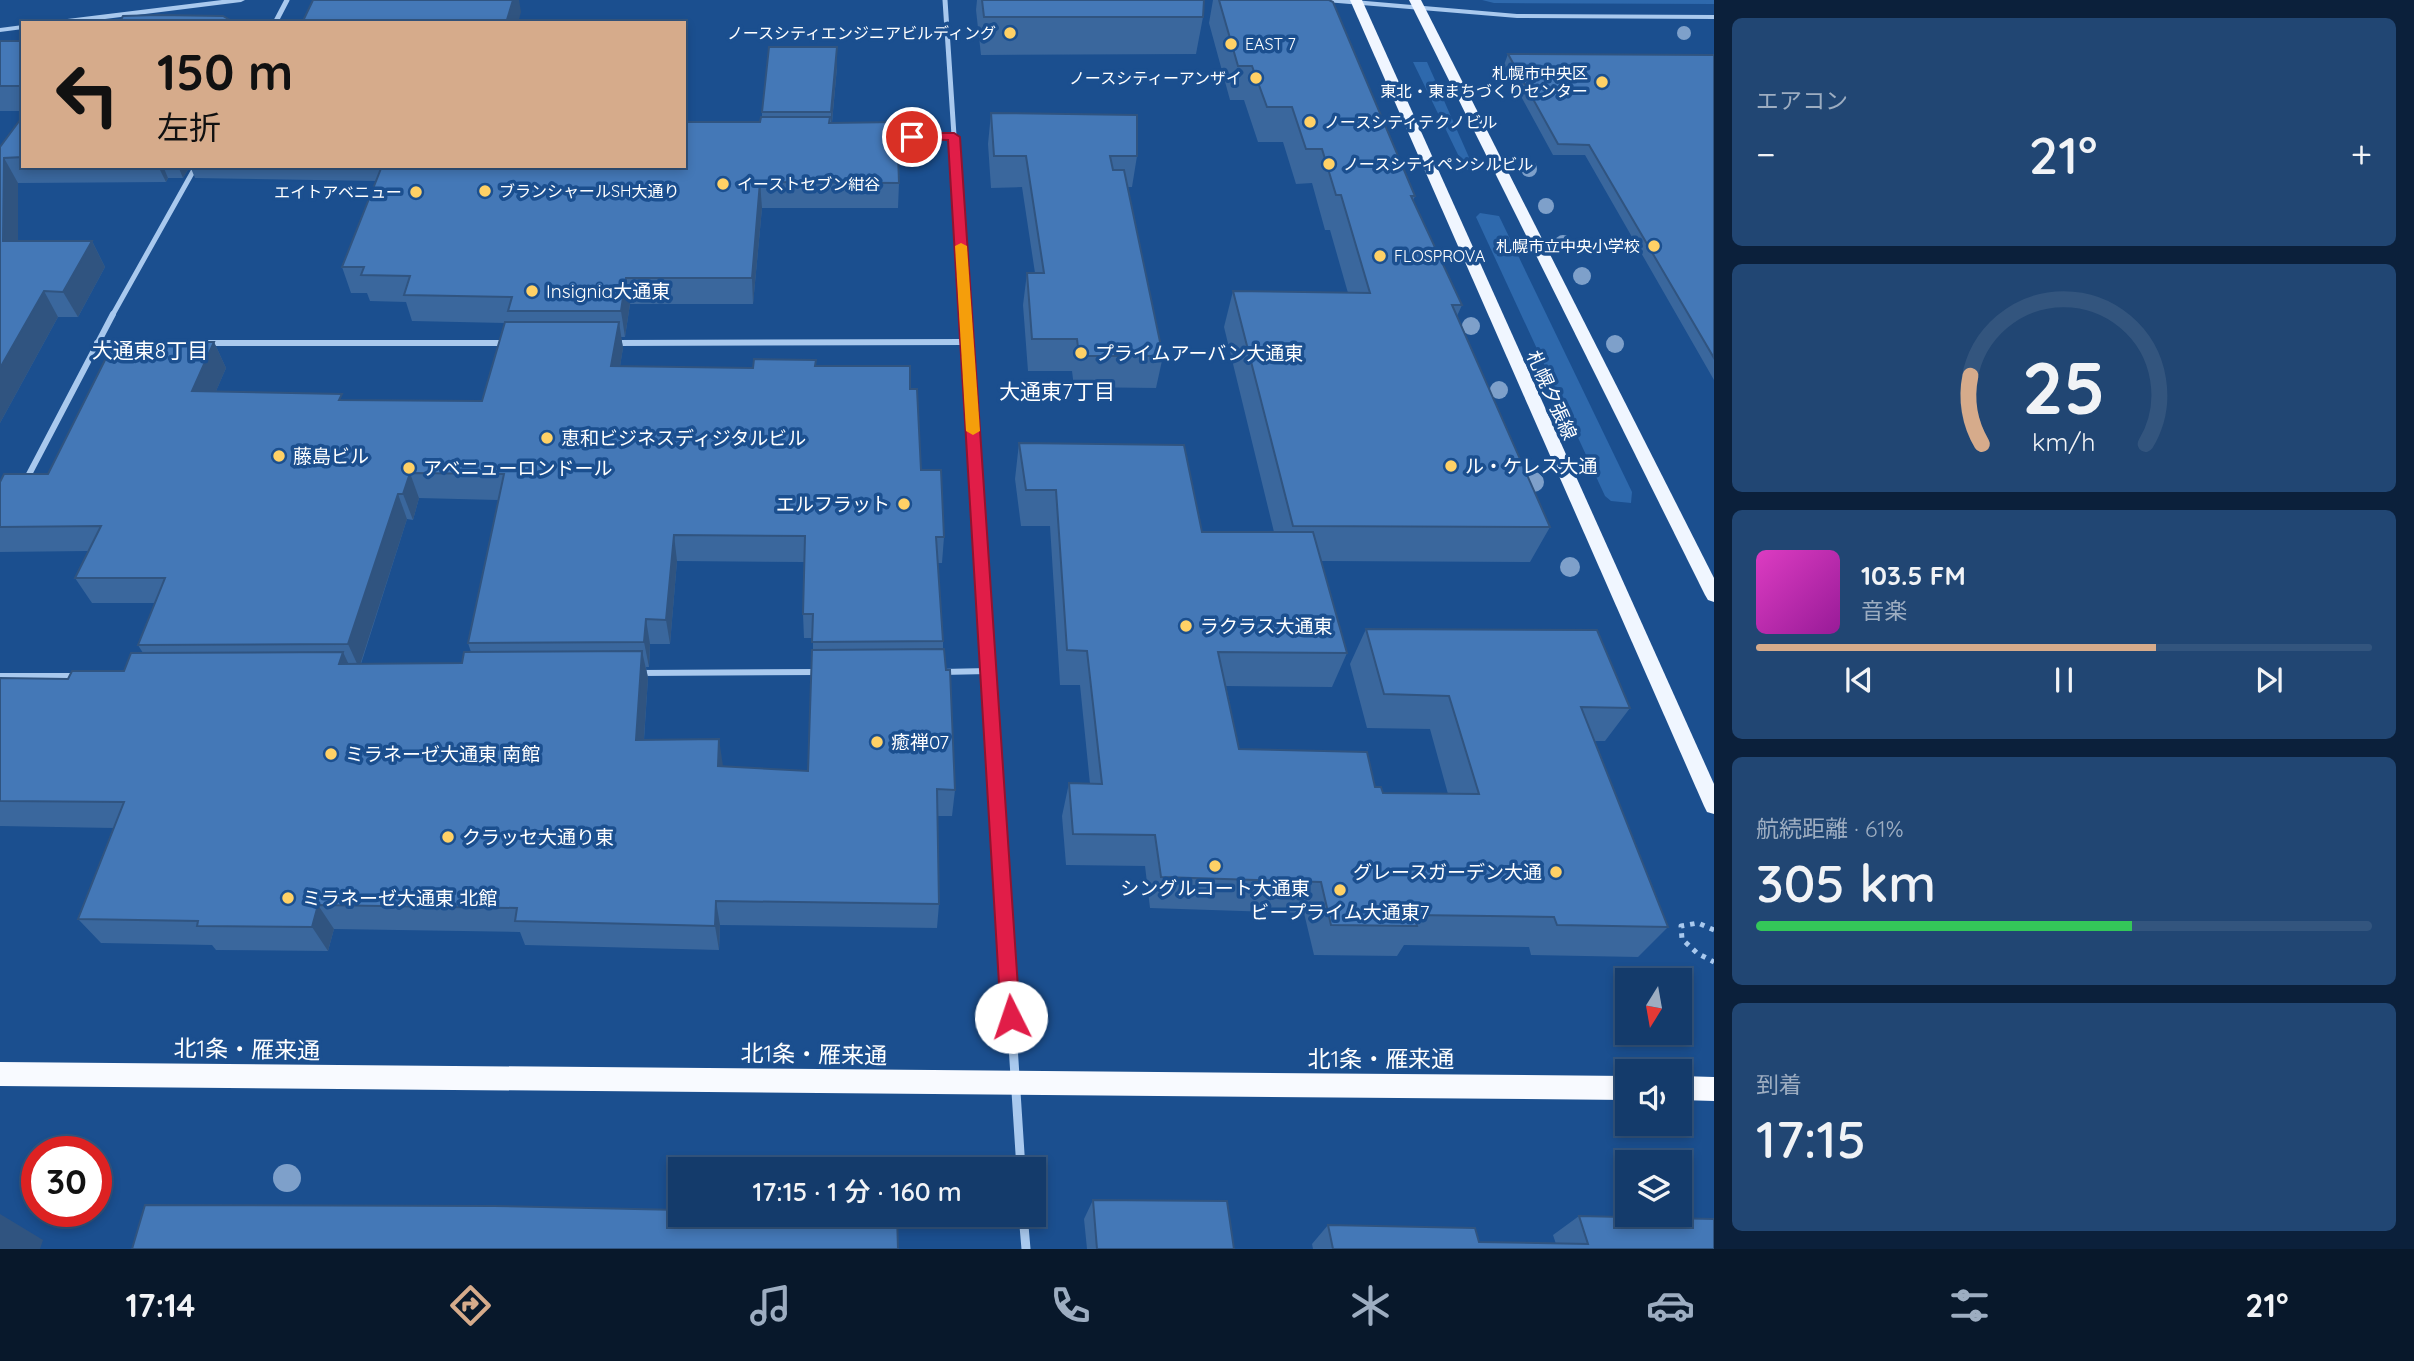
<!DOCTYPE html>
<html lang="ja">
<head>
<meta charset="utf-8">
<style>
  body { margin:0; font-family:Quicksand,"Noto Sans JP",sans-serif; background:#214673; color:#f1f3f6; height:100vh; display:flex; flex-direction:column; font-size:26px; white-space:nowrap }
  * { box-sizing:border-box; margin:0 }
  p { font-size:23px; color:#9dadc1 }
  .icon { flex:none; width:38px; height:38px; fill:none; stroke:currentColor; stroke-width:2; stroke-linecap:round; stroke-linejoin:round }
  .map { position:relative; flex:1; overflow:hidden }
  .drawer { display:flex; flex-direction:column; gap:18px; padding:18px; background:#0b203b; width:700px }
  .drawer>* { flex:none }
  .banner { position:absolute; left:21px; top:21px; width:665px; height:147px; border-radius:0px; box-shadow:0 4px 10px #0003,0 0 0 2px #33557e; background:#d6ab8b; color:#111; overflow:hidden }
  .needle { width:46px; rotate:191deg }
  .buttons { position:absolute; left:1615px; top:968px; display:grid; gap:14px }
  .buttons a { display:grid; place-items:center; width:77px; height:77px; border-radius:0px; background:#143b6b; box-shadow:0 4px 10px #0003,0 0 0 2px #33557e; font-size:35px }
  .speed { position:absolute; left:21px; top:1136px; display:flex; gap:14px; font-size:35px; font-weight:700; text-align:center }
  .speed>* { display:grid; place-content:center; width:91px; height:91px; border-radius:50%; background:#143b6b; box-shadow:0 4px 10px #0003,0 0 0 2px #33557e; line-height:1 }
  .speed .limit { border:10px solid #d22; background:#fff; color:#111 }
  .pin { position:absolute; display:grid; place-items:center; width:60px; height:60px; color:#fff; margin:-30px; border:4px solid #fff; border-radius:50%; box-shadow:0 2px 7px #0007 }
  .me { position:absolute; width:77px; margin:-38px; rotate:356deg; stroke-linejoin:round; filter:drop-shadow(0 0 5px #0008) }
  .turn { display:flex; align-items:center; gap:24px; height:147px; padding:0 21px; font-size:32px }
  .turn .icon { width:91px; height:91px; stroke-width:2.5 }
  .turn b { display:block; font-size:49px; line-height:60px }
  .big { font-size:52px; font-weight:600; line-height:1.1 }
  .drawer .tile { flex:1; display:flex; flex-direction:column; justify-content:center; gap:10px; min-width:0; padding:0 24px; border-radius:10px; background:#214673 }
  .drawer .dial { align-items:center; gap:0 }
  .dial svg { height:182px; overflow:visible; fill:none; stroke:#33557e; stroke-width:7; stroke-linecap:round; text-anchor:middle }
  .dial text { fill:#f1f3f6; stroke:none }
  .song { display:flex; align-items:center; gap:21px }
  .cover { width:84px; height:84px; border-radius:10px; background:linear-gradient(135deg,hsl(310 70% 55%),hsl(300 70% 35%)) }
  .played { height:7px; border-radius:4px; background:linear-gradient(90deg,#d6ab8b 65%,#33557e 65%) }
  .keys { display:flex; justify-content:space-around; direction:ltr }
  .heat { display:flex; justify-content:space-between; align-items:center; font-size:38px; direction:ltr }
  .charge { height:10px; border-radius:5px; background:linear-gradient(90deg,#34c759 61%,#33557e 0) }
  .trip { position:absolute; left:668px; top:1157px; width:378px; height:70px; border-radius:0px; background:#143b6b; box-shadow:0 4px 10px #0003,0 0 0 2px #33557e; font-weight:600; line-height:70px; text-align:center }
  .dock { display:flex; height:112px; justify-content:space-around; align-items:center; background:#08182b; color:#9dadc1 }
  .dock .icon { width:49px; height:49px }
  .dock .current { color:#d6ab8b }
  .dock b { font-size:32px; color:#f1f3f6 }
  main { display:flex; flex:1; min-height:0 }
  .map>svg:first-child { display:block }
</style>
</head>
<body>
<main>
<div class="map">
<svg width="1714" height="1249" viewBox="0 0 1714 1249">
  <rect width="100%" height="100%" fill="#1b4f8f"/>
  <g fill="#2e69ad">
    <polygon points="1482,0 1714,0 1714,4 1494,3"/>
    <polygon points="1413,62 1427,62 1475,171 1465,169"/>
    <polygon points="1480,213 1499,216 1632,492 1631,503 1611,501 1605,496 1476,217"/>
  </g>
  <g fill="none" stroke-linecap="round" stroke-linejoin="round">
    <polyline stroke="#a9c9ee" stroke-width="5" stroke-dasharray="4.5 6" stroke-linecap="butt" points="1714,930 1698,923 1681,926 1682,939 1697,953 1714,962"/>
    <g stroke="#a9c9ee" stroke-width="5">
      <polyline points="945,0 966,316"/>
      <polyline points="275,23 287,0"/>
      <polyline points="888,137 954,137"/>
      <polyline points="112,316 196,166"/>
    </g>
    <g stroke="#a9c9ee" stroke-width="6">
      <polyline points="965,314 992,723"/>
      <polyline points="97,343 121,343"/>
      <polyline points="206,343 506,343"/>
      <polyline points="616,343 967,342"/>
      <polyline points="25,482 113,314"/>
      <polyline points="942,672 988,671"/>
      <polyline points="638,673 818,672"/>
      <polyline points="0,676 76,676"/>
    </g>
    <g stroke="#a9c9ee" stroke-width="9">
      <polyline points="992,721 1021,1169"/>
      <polyline points="1023,1214 1026,1249"/>
    </g>
    <g fill="#a9c9ee" fill-rule="evenodd">
      <polygon points="222,0 245,0 241,2 73,23 47,23 51,21"/>
      <polygon points="1322,0 1354,0 1517,14 1714,15 1714,19 1517,18 1326,2"/>
      <polygon points="23,25 23,29 0,32 0,28"/>
    </g>
    <g fill="#f0f6ff" fill-rule="evenodd">
      <polygon points="1350,0 1362,0 1714,784 1714,814 1707,812 1704,806"/>
      <polygon points="1409,0 1421,0 1714,578 1714,602 1708,600 1705,595"/>
    </g>
    <g fill="#f8faff" fill-rule="evenodd">
      <polygon points="0,1062 1628,1076 1628,1100 0,1086"/>
      <polygon points="1680,1076 1714,1077 1714,1101 1680,1100"/>
    </g>
  </g>
  <g fill="#7ea0ca">
    <circle cx="1684" cy="33" r="7"/>
    <circle cx="1529" cy="169" r="8"/>
    <circle cx="1546" cy="206" r="8"/>
    <circle cx="1563" cy="243" r="8"/>
    <circle cx="1582" cy="276" r="9"/>
    <circle cx="1471" cy="326" r="9"/>
    <circle cx="1615" cy="344" r="9"/>
    <circle cx="1499" cy="390" r="9"/>
    <circle cx="1534" cy="482" r="10"/>
    <circle cx="1570" cy="567" r="10"/>
    <circle cx="287" cy="1178" r="14"/>
  </g>
  <g fill="#3a679d" fill-rule="evenodd">
    <polygon points="977,0 1204,0 1203,17 1196,54 981,55 976,10"/>
    <polygon points="1213,0 1329,0 1415,196 1413,201 1462,305 1457,316 1550,527 1530,562 1321,561 1347,653 1332,687 1226,686 1239,749 1375,787 1383,793 1448,794 1430,729 1367,728 1350,664 1366,629 1630,708 1605,741 1595,741 1668,927 1638,957 1531,955 1529,947 1404,945 1397,956 1314,955 1304,913 1150,908 1145,866 1066,865 1062,816 1069,783 1090,784 1080,685 1060,685 1050,526 1021,526 1015,479 1019,443 1202,532 1274,532 1224,327 1233,291 1348,293 1330,230 1325,230 1312,183 1296,184 1283,142 1258,142 1244,100 1230,100 1209,23"/>
    <rect x="0" y="41" width="23" height="70"/>
    <path d="M837 47V67L832 123 899 183 898 208H762L753 304H630L625 337H621L623 348 620 366 753 368 816 366 910 389 921 470 944 537 942 563H938L943 641V649L955 790 952 816H937L939 904 937 928 720 925 719 950 525 945 520 932 334 929 328 951 216 950 212 945 101 943 78 919 114 828 0 826V678L68 679 124 671 143 653 138 645 155 603H92L75 578 88 551 0 552V482L48 474 214 342 226 368 216 391 344 400 482 401 505 323 412 321 406 302 370 301 367 293H351L342 267 376 181 195 178 190 166H684L760 122 762 117V112ZM419 498 498 500 468 643 471 652 462 663 361 664 407 519 413 520ZM677 561 804 562 803 614 804 638H813V650L808 771 723 767 644 740 648 678 646 667H649L650 644H670Z"/>
    <polygon points="1508,54 1714,55 1714,380 1585,155 1553,155 1504,65"/>
    <polygon points="991,113 1137,156 1132,187 1128,187 1163,356 1156,388 1074,387 1072,371 1028,371 1023,305 1027,273 1035,273 1022,187 991,188 988,144"/>
    <polygon points="23,116 23,166 190,166 183,178 168,178 166,182 18,183 18,241 92,241 105,267 78,317 58,317 0,423 0,147"/>
    <polygon points="1093,1200 1234,1249 1087,1249 1084,1219"/>
    <polygon points="1579,1216 1714,1249 1313,1249 1312,1244 1328,1225 1479,1242 1556,1244 1553,1235"/>
  </g>
  <g fill="#305480">
    <polygon points="513,0 519,0 521,12 518,23 506,23"/>
    <polygon points="837,47 837,67 831,132 831,112"/>
    <polygon points="4,158 18,183 18,267 3,241"/>
    <polygon points="158,166 163,166 168,178 166,182"/>
    <polygon points="178,166 190,166 183,178"/>
    <polygon points="760,182 762,208 753,304 752,278"/>
    <polygon points="92,241 105,267 78,317 63,292"/>
    <polygon points="626,278 630,304 625,337 621,311"/>
    <polygon points="44,291 58,317 0,423 0,368"/>
    <polygon points="619,322 623,348 616,391 611,366"/>
    <polygon points="214,342 226,368 205,417 192,391"/>
    <polygon points="410,473 419,498 413,520 403,494"/>
    <polygon points="398,494 407,519 359,668 348,644"/>
    <polygon points="674,535 677,561 670,644 666,620"/>
    <polygon points="646,619 650,644 649,667 644,642"/>
    <polygon points="642,651 648,678 642,767 636,740"/>
    <polygon points="343,652 356,680 339,664"/>
    <polygon points="719,739 723,766 721,793 718,766"/>
    <polygon points="716,901 720,925 719,950 715,926"/>
    <polygon points="318,905 334,929 328,951 312,927"/>
    <polygon points="0,1214 43,1240 40,1249 0,1249"/>
  </g>
  <g fill="#4478b7" stroke="#305480" stroke-width="2">
    <polygon points="313,0 513,0 506,23 302,23"/>
    <polygon points="982,0 1204,0 1203,17 984,17"/>
    <polygon points="1219,0 1329,0 1333,2 1415,196 1411,196 1462,305 1452,305 1550,527 1293,526 1233,291 1370,293 1341,195 1336,195 1322,149 1306,149 1292,107 1267,107 1252,66 1238,66"/>
    <polygon points="158,15 223,16 235,23 119,23 123,16"/>
    <rect x="0" y="41" width="23" height="45"/>
    <polygon points="769,47 837,47 831,112 762,112"/>
    <polygon points="1508,54 1714,55 1714,358 1589,145 1558,144"/>
    <polygon points="991,113 1137,115 1137,156 1110,156 1113,170 1124,170 1163,356 1079,356 1077,339 1032,339 1027,273 1044,273 1026,156 994,156"/>
    <polygon points="23,116 23,157 4,158 3,241 92,241 63,292 44,291 0,368 0,147"/>
    <polygon points="761,117 830,117 829,123 897,122 899,183 760,182 752,278 626,278 621,311 508,311 512,297 404,295 410,276 361,275 364,267 342,267 382,166 684,166 684,122 760,122"/>
    <polygon points="505,322 619,322 611,366 753,368 754,359 816,360 815,366 910,366 910,389 917,389 921,470 941,470 944,537 936,537 943,641 812,642 813,614 803,614 805,536 674,535 666,620 646,619 644,642 468,643 504,474 410,473 403,494 398,494 348,644 138,645 165,578 75,578 101,526 0,527 0,482 4,474 48,474 114,342 214,342 192,391 342,394 339,400 482,401"/>
    <polygon points="1019,443 1184,445 1202,532 1313,532 1347,653 1218,652 1239,749 1367,752 1375,787 1381,787 1383,793 1479,794 1449,696 1384,694 1366,629 1597,630 1630,708 1581,707 1668,927 1557,925 1554,917 1414,915 1417,926 1331,925 1321,882 1161,877 1155,835 1073,834 1069,783 1102,784 1087,651 1067,650 1056,490 1026,490"/>
    <polygon points="944,649 946,670 950,670 955,790 937,789 939,904 716,901 715,926 515,921 517,908 318,905 312,927 197,926 198,921 78,919 124,802 0,801 0,678 68,679 72,671 124,671 131,653 343,652 339,664 462,663 464,652 642,651 636,740 719,739 718,766 808,771 812,650"/>
    <polygon points="1093,1200 1227,1201 1234,1249 1097,1249"/>
    <polygon points="145,1205 494,1206 681,1210 681,1214 897,1215 898,1249 132,1249"/>
    <polygon points="1579,1216 1714,1219 1714,1249 1333,1249 1328,1225 1475,1228 1479,1242 1588,1244"/>
  </g>
  <polygon fill="#e11d48" stroke="#92132f" stroke-width="2" points="912,133 954,133 960,137 1020,1017 1018,1023 1011,1026 1004,1023 1001,1017 948,140 908,139 908,134"/>
  <polygon fill="#f59e0b" points="961,243 967,246 980,431 973,435 966,431 955,246"/>
  <g fill="#ffd166" stroke="#1b4f8f" stroke-width="2.5">
    <circle cx="1010" cy="33" r="7"/>
    <circle cx="1231" cy="44" r="7"/>
    <circle cx="1256" cy="78" r="7"/>
    <circle cx="1602" cy="82" r="7"/>
    <circle cx="1310" cy="122" r="7"/>
    <circle cx="1329" cy="164" r="7"/>
    <circle cx="723" cy="184" r="7"/>
    <circle cx="485" cy="191" r="7"/>
    <circle cx="416" cy="192" r="7"/>
    <circle cx="1654" cy="246" r="7"/>
    <circle cx="1380" cy="256" r="7"/>
    <circle cx="532" cy="291" r="7"/>
    <circle cx="1081" cy="353" r="7"/>
    <circle cx="547" cy="438" r="7"/>
    <circle cx="279" cy="456" r="7"/>
    <circle cx="1451" cy="466" r="7"/>
    <circle cx="409" cy="468" r="7"/>
    <circle cx="904" cy="504" r="7"/>
    <circle cx="1186" cy="626" r="7"/>
    <circle cx="877" cy="742" r="7"/>
    <circle cx="331" cy="754" r="7"/>
    <circle cx="448" cy="837" r="7"/>
    <circle cx="1215" cy="866" r="7"/>
    <circle cx="1556" cy="872" r="7"/>
    <circle cx="1340" cy="890" r="7"/>
    <circle cx="288" cy="898" r="7"/>
  </g>
  <g text-anchor="middle" dominant-baseline="central" stroke-width="7" stroke-linejoin="round" paint-order="stroke">
    <g font-size="16" fill="#fff" stroke="#1b4f8f" text-anchor="start">
      <text x="996" y="33" text-anchor="end">ノースシティエンジニアビルディング</text>
      <text x="1245" y="44">EAST 7</text>
      <text x="1588" y="73" text-anchor="end">札幌市中央区<tspan x="1588" dy="18">東北・東まちづくりセンター</tspan></text>
      <text x="1242" y="78" text-anchor="end">ノースシティーアンザイ</text>
      <text x="1324" y="122">ノースシティテクノビル</text>
      <text x="1343" y="164">ノースシティペンシルビル</text>
      <text x="737" y="184">イーストセブン紺谷</text>
      <text x="499" y="191">ブランシャールSH大通り</text>
      <text x="402" y="192" text-anchor="end">エイトアベニュー</text>
      <text x="1640" y="246" text-anchor="end">札幌市立中央小学校</text>
      <text x="1394" y="256">FLOSPROVA</text>
    </g>
    <g font-size="19" fill="#fff" stroke="#1b4f8f" text-anchor="start">
      <text x="546" y="291">Insignia大通東</text>
      <text x="1095" y="353">プライムアーバン大通東</text>
      <text x="561" y="438">恵和ビジネスディジタルビル</text>
      <text x="293" y="456">藤島ビル</text>
      <text x="1465" y="466">ル・ケレス大通</text>
      <text x="423" y="468">アベニューロンドール</text>
      <text x="890" y="504" text-anchor="end">エルフラット</text>
      <text x="1200" y="626">ラクラス大通東</text>
      <text x="891" y="742">癒禅07</text>
      <text x="345" y="754">ミラネーゼ大通東 南館</text>
      <text x="462" y="837">クラッセ大通り東</text>
      <text x="1542" y="872" text-anchor="end">グレースガーデン大通</text>
      <text x="1215" y="888" text-anchor="middle">シングルコート大通東</text>
      <text x="302" y="898">ミラネーゼ大通東 北館</text>
      <text x="1340" y="912" text-anchor="middle">ビープライム大通東7</text>
    </g>
    <g font-size="19" fill="#fff" stroke="#1b4f8f">
      <text transform="translate(1552 395) rotate(66)">札幌夕張線</text>
    </g>
    <g font-size="21" fill="#fff" stroke="#1b4f8f">
      <text x="150" y="350">大通東8丁目</text>
      <text x="1057" y="391">大通東7丁目</text>
    </g>
    <g font-size="23" fill="#fff" stroke="#1b4f8f">
      <text transform="translate(247 1049) rotate(1)">北1条・雁来通</text>
      <text transform="translate(814 1054) rotate(1)">北1条・雁来通</text>
      <text x="1381" y="1058">北1条・雁来通</text>
    </g>
  </g>
</svg>
<div class="buttons">
<a><svg class="needle" viewBox="-14 -14 28 28"><path d="M0-13l5 13h-10z" fill="#e53935"/><path d="M0 13l5-13h-10z" fill="#9dadc1"/></svg></a>
<a><svg class="icon" aria-label="sound" viewBox="0 0 24 24"><path d="M4 9h4l5-4v14l-5-4H4zM17 9q2 3 0 6"/></svg></a>
<a><svg class="icon" aria-label="layers" viewBox="0 0 24 24"><path d="M12 4l9 5-9 5-9-5zM3 14l9 5 9-5"/></svg></a>
</div>
<div class="speed"><div class="limit">30</div></div>
<div class="pin" style="left:912px;top:137px;background:#d93025"><svg class="icon" aria-label="arrive" viewBox="0 0 24 24"><path d="M6 21V4h12l-3 4 3 4H6"/></svg></div>
<svg class="me" style="left:1011px;top:1017px" viewBox="-20 -20 40 40"><circle r="19" fill="#fff"/><path d="M0-13L10 11 0 6-10 11z" fill="#e11d48"/></svg>
<div class="trip">17:15 · 1 分 · 160 m</div>
<div class="banner">
<div class="turn"><svg class="icon" aria-label="left" viewBox="0 0 24 24"><path d="M17 20v-9H6M10 6l-5 5 5 5"/></svg><div><b>150 m</b>左折</div></div>
</div>
</div>
<section class="drawer">
<div class="tile"><p>エアコン</p>
<div class="heat"><a>−</a><b class="big">21°</b><a>+</a></div>
</div>
<div class="tile dial"><svg viewBox="0 0 100 80">
<path d="M14 69A42 42 0 1 1 86 69"/>
<path d="M14 69A42 42 0 0 1 9 39" stroke="#d6ab8b"/>
<text x="50" y="56" font-size="32" font-weight="700">25</text>
<text x="50" y="72" font-size="11">km/h</text>
</svg></div>
<div class="tile">
<div class="song"><i class="cover"></i><div><b>103.5 FM</b><p>音楽</p></div></div>
<div class="played"></div>
<div class="keys"><svg class="icon" aria-label="previous" viewBox="0 0 24 24"><path d="M18 5L8 12l10 7zM5 5v14"/></svg><svg class="icon" aria-label="pause" viewBox="0 0 24 24"><path d="M8 5v14M16 5v14"/></svg><svg class="icon" aria-label="next" viewBox="0 0 24 24"><path d="M6 5l10 7-10 7zM19 5v14"/></svg></div>
</div>
<div class="tile"><p>航続距離 · 61%</p><b class="big">305 km</b><div class="charge"></div></div>
<div class="tile"><p>到着</p><b class="big">17:15</b></div>
</section>
</main>
<nav class="dock">
<b>17:14</b>
<svg class="icon current" aria-label="directions" viewBox="0 0 24 24"><path d="M12 3l9 9-9 9-9-9zM9 14v-3h6M13 9l2 2-2 2"/></svg>
<svg class="icon" aria-label="music" viewBox="0 0 24 24"><path d="M9 18V5l10-2v13"/><circle cx="6" cy="18" r="3"/><circle cx="16" cy="16" r="3"/></svg>
<svg class="icon" aria-label="phone" viewBox="0 0 24 24"><path d="M5 4h4l2 5-3 2q2 4 5 5l2-3 5 2v4C11 20 4 13 5 4z"/></svg>
<svg class="icon" aria-label="climate" viewBox="0 0 24 24"><path d="M12 3v18M4 7l16 10M4 17L20 7"/></svg>
<svg class="icon" aria-label="car" viewBox="0 0 24 24"><path d="M5 17H2v-5l4-1 3-4h7l3 4 3 1v5h-3M9 17h6M6 11h13"/><circle cx="7" cy="17" r="2"/><circle cx="17" cy="17" r="2"/></svg>
<svg class="icon" aria-label="filters" viewBox="0 0 24 24"><path d="M4 7h16M4 17h16"/><circle cx="9" cy="7" r="2"/><circle cx="15" cy="17" r="2"/></svg>
<b>21°</b>
</nav>
</body>
</html>
